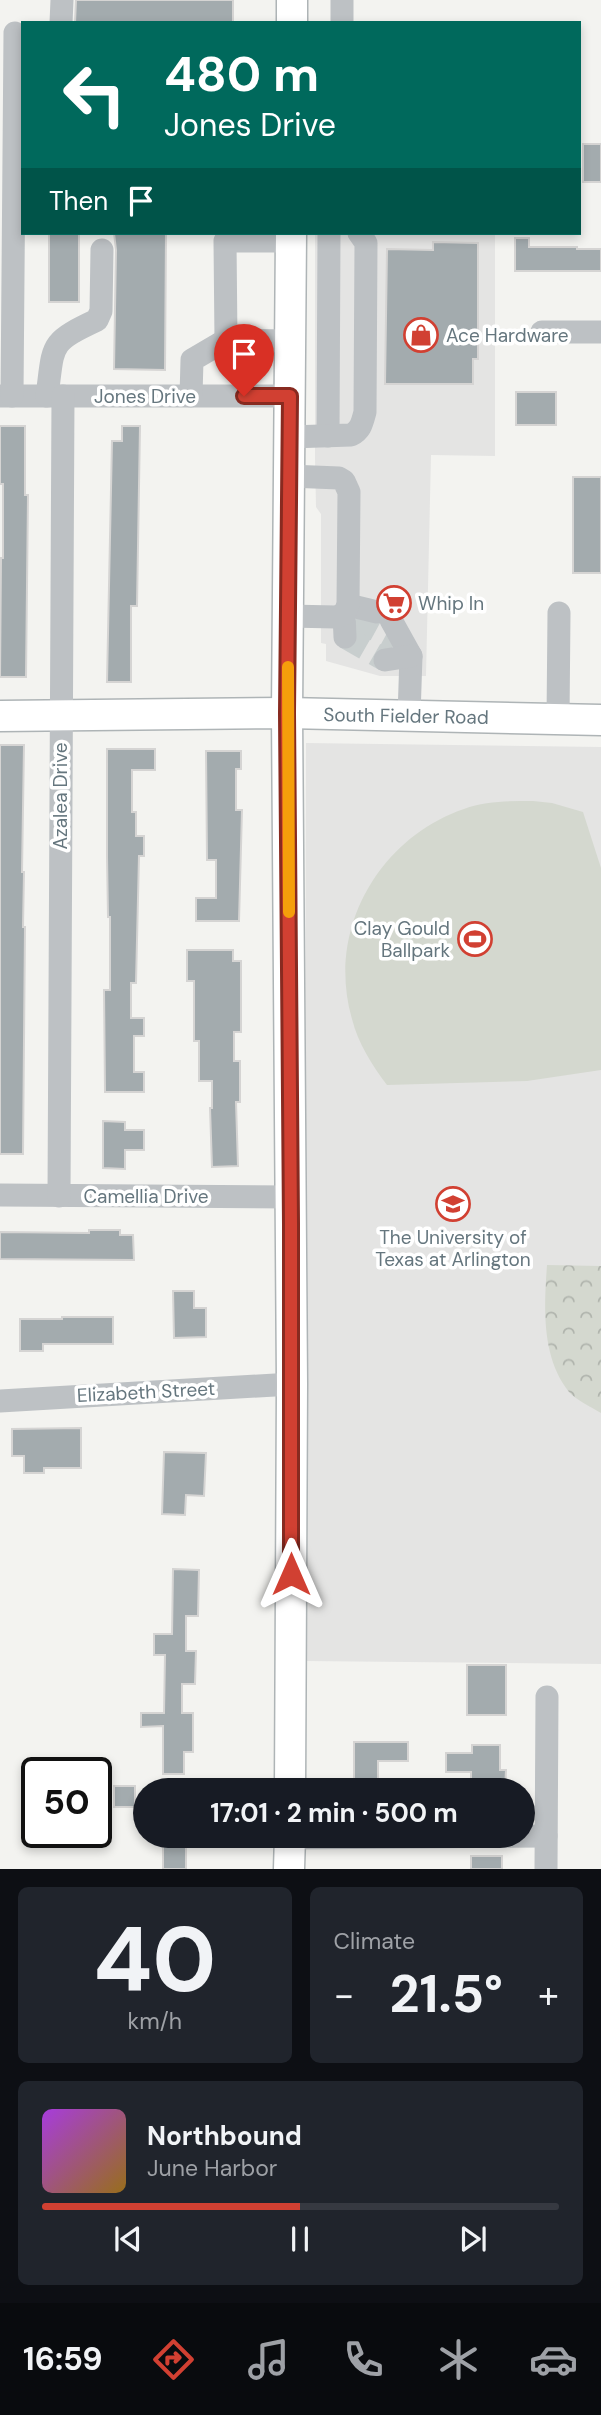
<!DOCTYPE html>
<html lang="en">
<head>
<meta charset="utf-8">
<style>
  body { margin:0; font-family:"DM Sans",sans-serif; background:#20242c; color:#f1f3f6; height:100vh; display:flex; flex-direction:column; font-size:26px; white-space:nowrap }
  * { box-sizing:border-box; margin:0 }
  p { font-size:23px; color:#9ea1a6 }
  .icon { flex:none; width:38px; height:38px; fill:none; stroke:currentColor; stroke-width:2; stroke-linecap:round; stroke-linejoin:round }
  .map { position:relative; height:1869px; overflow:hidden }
  .details { display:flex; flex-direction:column; gap:18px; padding:18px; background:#0d0f14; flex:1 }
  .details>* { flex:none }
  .guide { position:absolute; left:21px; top:21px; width:560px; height:214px; border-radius:0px; box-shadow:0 4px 10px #0003; background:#00695c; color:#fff; overflow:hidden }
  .speed { position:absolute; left:21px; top:1757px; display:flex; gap:14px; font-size:35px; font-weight:700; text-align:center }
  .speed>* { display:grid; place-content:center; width:91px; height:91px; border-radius:50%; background:#171b24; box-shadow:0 4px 10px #0003; line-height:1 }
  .speed .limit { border:4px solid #111; border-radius:10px; background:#fff; color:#111 }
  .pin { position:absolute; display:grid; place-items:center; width:60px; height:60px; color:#fff; margin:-72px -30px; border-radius:50% 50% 50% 0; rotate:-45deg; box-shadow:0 0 7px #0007 }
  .pin .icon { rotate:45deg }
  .me { position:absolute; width:77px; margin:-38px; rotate:0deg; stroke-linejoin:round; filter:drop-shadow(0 0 5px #0008) }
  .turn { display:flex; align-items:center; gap:24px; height:147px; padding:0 28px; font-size:32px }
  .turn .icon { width:91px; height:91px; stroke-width:2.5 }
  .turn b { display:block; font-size:49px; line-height:60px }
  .then { display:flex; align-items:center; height:66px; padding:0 28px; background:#0003; gap:14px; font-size:26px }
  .big { font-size:52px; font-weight:700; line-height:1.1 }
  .details .tile { flex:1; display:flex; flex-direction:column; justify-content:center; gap:10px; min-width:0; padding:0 24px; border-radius:10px; background:#20242c }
  .details .dial { align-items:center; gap:0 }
  .dial b { font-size:91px; line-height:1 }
  .song { display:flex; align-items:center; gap:21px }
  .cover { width:84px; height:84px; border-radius:10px; background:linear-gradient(135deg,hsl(280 70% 55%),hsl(40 70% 35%)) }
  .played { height:7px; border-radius:4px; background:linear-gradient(90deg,#d14032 50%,#363941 50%) }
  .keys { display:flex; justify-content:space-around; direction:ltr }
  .heat { display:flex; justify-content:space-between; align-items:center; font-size:38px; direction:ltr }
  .details .tiles { flex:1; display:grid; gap:18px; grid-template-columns:1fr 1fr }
  .tile:last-child { grid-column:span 2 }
  .trip { position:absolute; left:133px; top:1778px; width:402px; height:70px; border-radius:35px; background:#171b24; box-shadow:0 4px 10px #0003; font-weight:700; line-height:70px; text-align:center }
  .dock { display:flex; height:112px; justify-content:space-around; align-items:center; background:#090b0e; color:#9ea1a6 }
  .dock .icon { width:49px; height:49px }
  .dock .selected { color:#d14032 }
  .dock b { font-size:32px; color:#f1f3f6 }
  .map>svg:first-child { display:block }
</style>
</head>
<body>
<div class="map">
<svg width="601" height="1869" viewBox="0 0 601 1869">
  <defs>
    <pattern id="forest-crowns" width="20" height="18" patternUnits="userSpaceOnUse" patternTransform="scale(1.75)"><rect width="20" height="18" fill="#d4d8cf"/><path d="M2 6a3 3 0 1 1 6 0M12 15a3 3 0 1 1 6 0" fill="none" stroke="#b0b4ad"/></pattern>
  </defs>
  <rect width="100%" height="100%" fill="#f3f3f0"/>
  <g fill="#e4e4e3">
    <polygon points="315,233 495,233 495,456 431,455 426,676 380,676 326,661 326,644 321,643 321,514 316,507 315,458"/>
    <polygon points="306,743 601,747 601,1664 304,1661"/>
  </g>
  <path fill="#d4d8cf" d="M533 801 552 803 583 812 601 868V1070L527 1081 387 1085C372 1065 358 1043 352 1019 326 930 379 838 464 809 486 801 510 801 533 801Z"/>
  <path fill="url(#forest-crowns)" d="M547 1265 601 1266V1413C591 1407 576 1400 569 1392 541 1357 544 1307 547 1265Z"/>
  <g fill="#a3abae" stroke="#d5d4d3" stroke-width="2">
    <polygon points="76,0 233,0 233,23 75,23"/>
    <rect x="583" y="144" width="18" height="38"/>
    <rect x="49" y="233" width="30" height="69"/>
    <polygon points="114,233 166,233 165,370 114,369 116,250"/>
    <polygon points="515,238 529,238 529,247 577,247 577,249 601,249 601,271 515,271"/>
    <polygon points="433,242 478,243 478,359 473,359 473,384 385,384 387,249 433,250"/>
    <rect x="516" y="392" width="40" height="33"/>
    <polygon points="0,426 25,426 25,495 28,495 26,677 0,677 1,558 3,558 3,484 0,484"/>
    <polygon points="122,426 140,426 137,606 131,606 131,682 107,682 112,441 122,441"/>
    <rect x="573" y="477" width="28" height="96"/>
    <polygon points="0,745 24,745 22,872 24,872 23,927 25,927 23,1154 0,1154"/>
    <polygon points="107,749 155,749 155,770 132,770 132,812 136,812 136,836 144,836 144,856 139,856 136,983 131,983 131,1018 144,1018 144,1036 134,1036 134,1072 144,1072 144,1092 105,1092 104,990 110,990 110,917 108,917 107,856"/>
    <polygon points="206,751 241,751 241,769 236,769 236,810 242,810 239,921 196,921 196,898 216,898 216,860 207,860"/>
    <polygon points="187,950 233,950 233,961 241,961 241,1032 234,1032 234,1061 240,1061 240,1102 236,1102 238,1166 212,1167 210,1108 212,1108 212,1081 199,1081 199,1041 194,1041 194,981 187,981"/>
    <polygon points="103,1121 125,1122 125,1130 144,1130 144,1150 125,1150 125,1169 103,1168"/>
    <polygon points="89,1230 120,1230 120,1235 133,1235 134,1260 0,1259 0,1232 89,1233"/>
    <polygon points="173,1291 194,1291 194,1308 206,1308 206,1337 174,1338"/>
    <polygon points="62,1317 113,1317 113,1344 43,1344 43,1351 20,1351 20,1319 62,1319"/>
    <polygon points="81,1428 81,1468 44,1468 44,1473 24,1473 24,1456 12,1456 12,1429"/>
    <polygon points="164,1452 206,1453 204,1496 186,1495 185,1515 162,1514"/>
    <polygon points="173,1569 199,1570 198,1616 186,1616 186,1651 196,1651 195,1684 182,1684 182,1713 193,1713 193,1752 184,1752 184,1774 163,1774 163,1726 141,1727 141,1713 164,1713 165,1655 154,1655 154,1634 172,1634"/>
    <rect x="467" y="1665" width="39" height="50"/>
    <polygon points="354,1742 408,1742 408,1761 378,1761 378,1790 354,1790"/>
    <polygon points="472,1745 500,1745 500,1770 506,1770 505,1790 471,1790 471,1772 446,1772 446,1753 472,1753"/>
    <rect x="114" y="1786" width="21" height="21"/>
    <rect x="163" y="1836" width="23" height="33"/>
    <rect x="471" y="1856" width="31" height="13"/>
  </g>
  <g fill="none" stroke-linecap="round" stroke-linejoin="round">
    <g stroke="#c8cece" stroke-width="23" stroke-dasharray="23 11" stroke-linecap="butt">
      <polyline points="356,619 396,641"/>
      <polyline points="345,637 385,660"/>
    </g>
    <g stroke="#aeb4b6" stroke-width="33">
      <g id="major">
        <polyline points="292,23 292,0"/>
        <polyline points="0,716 287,713 601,720"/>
        <polyline points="290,1790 292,1384 287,713 291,233"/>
        <polyline points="289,1869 290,1836"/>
      </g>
    </g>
    <g stroke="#bdc1c4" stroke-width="23">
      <polyline points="342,0 342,23"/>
      <polyline points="61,23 62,0"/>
      <polyline points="542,332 601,332"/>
      <polyline points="290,341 226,340 225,241 291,241"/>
      <polyline points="0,396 290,396"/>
      <polyline points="12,396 15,33"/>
      <path d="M47 396C54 344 48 343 97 320L101 311 102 250"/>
      <polyline points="191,396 192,360 226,340"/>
      <polyline points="328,436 329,233"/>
      <path d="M290 437 351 435C361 430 362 423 365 412L366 243 359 233"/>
      <polyline points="348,605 377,612"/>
      <polyline points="344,614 345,637"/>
      <polyline points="288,616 336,617 344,614 348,605 349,492 344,481 339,478 289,476"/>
      <polyline points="391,620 411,656 409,716"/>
      <polyline points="385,660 411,656"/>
      <polyline points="558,719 559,613"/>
      <polyline points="0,1195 291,1197"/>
      <polyline points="59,1196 63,396"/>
      <polyline points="0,1401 292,1384"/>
      <polyline points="290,1838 546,1836"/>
      <polyline points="546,1869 547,1697"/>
    </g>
    <use href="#major" stroke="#fff" stroke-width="30"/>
  </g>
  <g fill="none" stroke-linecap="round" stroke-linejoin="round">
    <g stroke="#882a20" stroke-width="18">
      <polyline id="route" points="244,396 290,396 287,713 291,1224 291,1574"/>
    </g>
    <use href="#route" stroke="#d14032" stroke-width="12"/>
    <polyline stroke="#f59e0b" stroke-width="12" points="288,667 289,912"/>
  </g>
  <defs>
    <g id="shop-ring" transform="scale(1.75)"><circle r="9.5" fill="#fff" stroke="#d14032" stroke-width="1.5"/><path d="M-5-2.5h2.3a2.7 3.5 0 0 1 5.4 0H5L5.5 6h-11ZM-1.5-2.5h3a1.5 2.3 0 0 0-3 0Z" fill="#d14032"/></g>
    <g id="supermarket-ring" transform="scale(1.75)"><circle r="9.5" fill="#fff" stroke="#d14032" stroke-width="1.5"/><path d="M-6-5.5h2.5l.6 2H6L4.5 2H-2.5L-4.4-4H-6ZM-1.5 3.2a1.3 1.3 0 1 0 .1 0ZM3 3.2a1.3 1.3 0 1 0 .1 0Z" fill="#d14032"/></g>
    <g id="stadium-ring" transform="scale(1.75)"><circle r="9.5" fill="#fff" stroke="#d14032" stroke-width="1.5"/><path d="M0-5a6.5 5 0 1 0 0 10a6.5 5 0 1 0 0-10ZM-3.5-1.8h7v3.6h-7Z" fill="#d14032"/></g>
    <g id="university-ring" transform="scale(1.75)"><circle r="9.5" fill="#fff" stroke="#d14032" stroke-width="1.5"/><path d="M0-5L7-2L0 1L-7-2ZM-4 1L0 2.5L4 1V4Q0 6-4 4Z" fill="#d14032"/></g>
  </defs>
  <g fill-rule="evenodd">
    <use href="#shop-ring" x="421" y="335"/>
    <use href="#supermarket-ring" x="394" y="603"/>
    <use href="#stadium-ring" x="475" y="939"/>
    <use href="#university-ring" x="453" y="1204"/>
  </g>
  <g text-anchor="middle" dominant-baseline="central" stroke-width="7" stroke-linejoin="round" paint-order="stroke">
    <g font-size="19" fill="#65767e" stroke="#fff" text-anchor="start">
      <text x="446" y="335">Ace Hardware</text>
      <text x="418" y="603">Whip In</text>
      <text x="450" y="928" text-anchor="end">Clay Gould<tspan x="450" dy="22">Ballpark</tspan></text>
      <text x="453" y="1237" text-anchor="middle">The University of<tspan x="453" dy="22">Texas at Arlington</tspan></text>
    </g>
    <g font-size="19" fill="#65767e" stroke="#fff">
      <text x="145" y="396">Jones Drive</text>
      <text transform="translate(406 716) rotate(1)">South Fielder Road</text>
      <text transform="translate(60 796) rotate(-90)">Azalea Drive</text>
      <text x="146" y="1196">Camellia Drive</text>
      <text transform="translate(146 1392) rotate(-3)">Elizabeth Street</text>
    </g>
  </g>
</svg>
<div class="speed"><div class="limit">50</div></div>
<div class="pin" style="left:244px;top:396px;background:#d93025"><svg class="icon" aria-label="arrive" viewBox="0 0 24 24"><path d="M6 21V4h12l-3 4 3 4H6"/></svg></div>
<svg class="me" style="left:291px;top:1574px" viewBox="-20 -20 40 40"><path d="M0-17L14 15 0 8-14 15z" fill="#d14032" stroke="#fff" stroke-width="4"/></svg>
<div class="trip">17:01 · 2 min · 500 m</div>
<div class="guide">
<div class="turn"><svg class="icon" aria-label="left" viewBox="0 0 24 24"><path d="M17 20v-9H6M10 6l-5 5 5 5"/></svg><div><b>480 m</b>Jones Drive</div></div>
<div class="then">Then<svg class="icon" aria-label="arrive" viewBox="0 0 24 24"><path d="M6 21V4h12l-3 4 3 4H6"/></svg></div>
</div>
</div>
<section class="details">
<div class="tiles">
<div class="tile dial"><b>40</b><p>km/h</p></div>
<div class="tile"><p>Climate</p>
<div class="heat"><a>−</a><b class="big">21.5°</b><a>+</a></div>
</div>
<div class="tile">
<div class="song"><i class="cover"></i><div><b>Northbound</b><p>June Harbor</p></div></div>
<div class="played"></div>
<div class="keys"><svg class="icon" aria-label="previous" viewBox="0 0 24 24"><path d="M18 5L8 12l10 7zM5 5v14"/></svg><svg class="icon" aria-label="pause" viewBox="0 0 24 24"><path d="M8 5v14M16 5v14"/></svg><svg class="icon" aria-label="next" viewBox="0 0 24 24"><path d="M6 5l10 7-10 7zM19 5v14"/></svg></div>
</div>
</div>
</section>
<nav class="dock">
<b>16:59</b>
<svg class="icon selected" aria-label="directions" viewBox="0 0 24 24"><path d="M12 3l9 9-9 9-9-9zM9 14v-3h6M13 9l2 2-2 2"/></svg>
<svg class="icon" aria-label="music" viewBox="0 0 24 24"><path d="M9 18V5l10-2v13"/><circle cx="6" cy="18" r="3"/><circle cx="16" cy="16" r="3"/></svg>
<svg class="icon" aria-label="phone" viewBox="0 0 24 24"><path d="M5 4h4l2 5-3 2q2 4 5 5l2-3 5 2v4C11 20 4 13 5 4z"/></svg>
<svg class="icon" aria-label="climate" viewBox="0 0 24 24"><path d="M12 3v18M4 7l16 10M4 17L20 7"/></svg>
<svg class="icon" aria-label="car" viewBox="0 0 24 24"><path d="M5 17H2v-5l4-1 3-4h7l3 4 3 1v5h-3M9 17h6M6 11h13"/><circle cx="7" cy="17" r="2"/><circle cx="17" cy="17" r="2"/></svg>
</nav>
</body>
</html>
